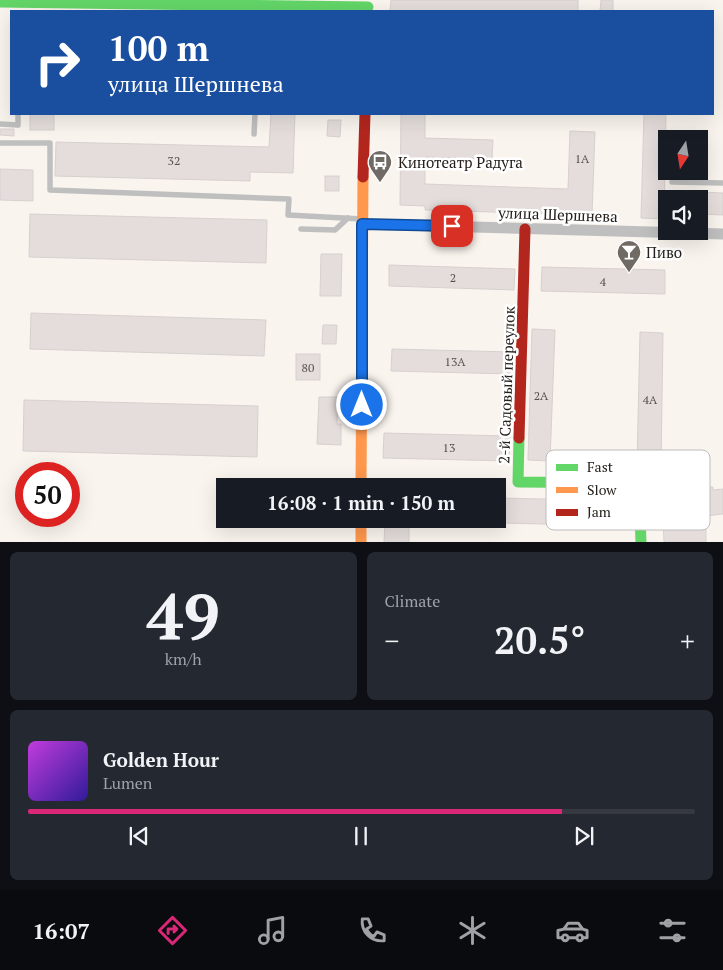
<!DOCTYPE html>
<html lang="en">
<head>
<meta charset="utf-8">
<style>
  body { margin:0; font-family:"PT Serif",serif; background:#242831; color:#f1f3f6; height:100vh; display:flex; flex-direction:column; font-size:19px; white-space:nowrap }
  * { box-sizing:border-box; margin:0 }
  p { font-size:16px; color:#9ea1a6 }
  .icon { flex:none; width:28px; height:28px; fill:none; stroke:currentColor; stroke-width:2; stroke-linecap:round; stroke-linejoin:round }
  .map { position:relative; height:542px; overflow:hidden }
  .details { display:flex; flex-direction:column; gap:10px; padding:10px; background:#0d0f14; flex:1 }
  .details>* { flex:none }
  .guide { position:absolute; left:10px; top:10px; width:704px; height:105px; border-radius:0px; box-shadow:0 5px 20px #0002; background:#1a4fa0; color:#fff; overflow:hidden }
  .needle { width:32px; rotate:192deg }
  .controls { position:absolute; left:658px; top:130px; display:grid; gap:10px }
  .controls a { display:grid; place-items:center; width:50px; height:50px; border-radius:0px; background:#171b24; box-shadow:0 5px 20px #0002; font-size:25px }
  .speed { position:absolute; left:15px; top:462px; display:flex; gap:10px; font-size:25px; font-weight:700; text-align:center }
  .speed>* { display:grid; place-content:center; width:65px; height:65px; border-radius:50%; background:#171b24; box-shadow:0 5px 20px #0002; line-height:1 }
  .speed .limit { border:8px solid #d22; background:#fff; color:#111 }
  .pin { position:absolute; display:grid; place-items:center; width:42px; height:42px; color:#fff; margin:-21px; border-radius:10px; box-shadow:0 2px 8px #0006 }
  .me { position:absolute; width:55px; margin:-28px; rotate:0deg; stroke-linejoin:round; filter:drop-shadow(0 0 4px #0008) }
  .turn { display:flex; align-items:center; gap:18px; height:105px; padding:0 15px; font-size:22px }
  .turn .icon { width:65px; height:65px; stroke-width:2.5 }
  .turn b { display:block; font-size:35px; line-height:42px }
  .big { font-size:38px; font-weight:700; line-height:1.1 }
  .details .card { flex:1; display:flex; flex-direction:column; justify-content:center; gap:8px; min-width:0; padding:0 18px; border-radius:8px; background:#242831 }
  .details .dial { align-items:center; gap:0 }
  .dial b { font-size:65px; line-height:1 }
  .song { display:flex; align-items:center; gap:15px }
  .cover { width:60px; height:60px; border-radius:8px; background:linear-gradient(135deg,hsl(290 70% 55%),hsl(250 70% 35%)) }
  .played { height:5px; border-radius:2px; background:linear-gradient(90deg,#db2777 80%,#363941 80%) }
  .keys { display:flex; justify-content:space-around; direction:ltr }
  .heat { display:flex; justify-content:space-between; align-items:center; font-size:28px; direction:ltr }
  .details .tiles { flex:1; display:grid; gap:10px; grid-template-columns:1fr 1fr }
  .card:last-child { grid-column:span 2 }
  .trip { position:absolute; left:216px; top:478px; width:290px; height:50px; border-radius:0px; background:#171b24; box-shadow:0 5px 20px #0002; font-weight:700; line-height:50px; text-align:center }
  .tabs { display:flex; height:80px; justify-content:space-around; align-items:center; background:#090b0e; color:#9ea1a6 }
  .tabs .icon { width:35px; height:35px }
  .tabs .active { color:#db2777 }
  .tabs b { font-size:22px; color:#f1f3f6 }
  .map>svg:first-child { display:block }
</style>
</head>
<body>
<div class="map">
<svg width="723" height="543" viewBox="0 0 723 543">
  <rect width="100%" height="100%" fill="#faf4ee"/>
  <g fill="#e4dddc" stroke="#d7d0cf">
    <polygon points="391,0 578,0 578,11 390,11"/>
    <polygon points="601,0 613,0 613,11 600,11"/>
    <rect x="30" y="114" width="24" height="16"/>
    <polygon points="271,114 295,114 293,173 250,172 250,181 55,176 56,142 269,147"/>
    <polygon points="401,114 425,114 425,138 493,140 492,159 425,157 425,184 568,189 570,131 595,132 592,215 425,210 425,206 400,205"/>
    <polygon points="644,114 666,114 664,219 641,218"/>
    <polygon points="328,120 341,120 340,137 327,136"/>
    <polygon points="0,129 14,129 14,136 0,135"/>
    <polygon points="0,169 33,170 33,201 0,200"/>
    <rect x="325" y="176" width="14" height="15"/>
    <polygon points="700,192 723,193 723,215 700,214"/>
    <polygon points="30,214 267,220 266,263 29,257"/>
    <polygon points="321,254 342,254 341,296 320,296"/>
    <polygon points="389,265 515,269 514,290 389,286"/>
    <polygon points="542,267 665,270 665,294 541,291"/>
    <polygon points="31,313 266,320 264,356 30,349"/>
    <polygon points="323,325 337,325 336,344 322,344"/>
    <polygon points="532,329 555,330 550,461 528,460"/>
    <polygon points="640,332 663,333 661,465 637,464"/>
    <polygon points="392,349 512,352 512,374 391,371"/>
    <rect x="296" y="354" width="24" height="26"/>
    <polygon points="319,397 338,397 337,424 341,424 341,445 317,444"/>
    <polygon points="24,400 258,406 257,457 23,451"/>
    <polygon points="384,433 510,436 509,461 383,458"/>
    <polygon points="701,487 713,487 713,490 723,489 723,514 706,516 706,542 664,542 663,518 693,517 693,515 701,515"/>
    <polygon points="498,498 630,501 631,526 498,523"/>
    <polygon points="385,519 409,519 409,543 384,543"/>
  </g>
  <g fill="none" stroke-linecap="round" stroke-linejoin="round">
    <g stroke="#bebfbe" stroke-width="5.5">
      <polyline points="0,124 18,125 18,114"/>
      <polyline points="254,134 255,114"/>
      <polyline points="0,143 50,143 50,190 289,199 288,215 362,219"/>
      <polyline points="672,182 723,183"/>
      <polyline points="301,229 335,230 348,218"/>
    </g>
    <polyline stroke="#bebfbe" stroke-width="11" points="362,224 723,234"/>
    <g stroke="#63d668" stroke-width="11">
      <polyline points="0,2 368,7"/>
      <polyline points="519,438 518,482 639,483 641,543"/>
    </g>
    <g stroke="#ff974d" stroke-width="11">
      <polyline points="361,486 363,177"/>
      <polyline points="361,519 361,543"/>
    </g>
    <g stroke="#b3261e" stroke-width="11">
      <polyline points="363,177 365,114"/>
      <polyline points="519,438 525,229"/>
    </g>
  </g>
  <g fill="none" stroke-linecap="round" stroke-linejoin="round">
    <g stroke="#114b97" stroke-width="12">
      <polyline id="route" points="362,405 362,224 452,226"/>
    </g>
    <use href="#route" stroke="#1a73e8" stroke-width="9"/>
  </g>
  <defs>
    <g id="bus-pin" transform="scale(1.25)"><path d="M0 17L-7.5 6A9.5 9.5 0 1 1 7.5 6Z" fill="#706a65" stroke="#fff"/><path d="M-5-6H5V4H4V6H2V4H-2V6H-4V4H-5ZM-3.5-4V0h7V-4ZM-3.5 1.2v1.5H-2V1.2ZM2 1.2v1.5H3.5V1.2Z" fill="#fff"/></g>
    <g id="bar-pin" transform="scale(1.25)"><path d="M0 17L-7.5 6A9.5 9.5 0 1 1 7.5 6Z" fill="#706a65" stroke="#fff"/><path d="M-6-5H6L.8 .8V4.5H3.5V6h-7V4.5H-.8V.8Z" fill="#fff"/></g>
  </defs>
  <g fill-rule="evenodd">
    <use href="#bus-pin" x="380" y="162"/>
    <use href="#bar-pin" x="629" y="252"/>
  </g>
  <g text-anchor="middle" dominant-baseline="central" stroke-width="5" stroke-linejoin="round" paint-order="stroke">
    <g font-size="12" fill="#57514d">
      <text x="582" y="158">1А</text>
      <text x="174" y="160">32</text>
      <text x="453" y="277">2</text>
      <text x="603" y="281">4</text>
      <text x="455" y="361">13А</text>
      <text x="308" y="367">80</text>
      <text x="541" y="395">2А</text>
      <text x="650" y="399">4А</text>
      <text x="449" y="447">13</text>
    </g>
    <g font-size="15" fill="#25201b" stroke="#fff" text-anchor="start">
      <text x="398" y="162">Кинотеатр Радуга</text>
      <text x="646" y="252">Пиво</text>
    </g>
    <g font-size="15" fill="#25201b" stroke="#fff">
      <text transform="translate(558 214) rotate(2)">улица Шершнева</text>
      <text transform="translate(506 385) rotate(-88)">2-й Садовый переулок</text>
    </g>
  </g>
  <rect x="546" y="450" width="164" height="80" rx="8" fill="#fff" stroke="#bebcbb" stroke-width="1"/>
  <rect x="556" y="464" width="22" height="7" fill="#63d668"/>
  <rect x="556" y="487" width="22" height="6" fill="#ff974d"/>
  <rect x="556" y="509" width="22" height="7" fill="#b3261e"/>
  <g font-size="14" fill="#25201b">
    <text x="587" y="472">Fast</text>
    <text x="587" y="495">Slow</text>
    <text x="587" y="517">Jam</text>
  </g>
</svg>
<div class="controls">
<a><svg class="needle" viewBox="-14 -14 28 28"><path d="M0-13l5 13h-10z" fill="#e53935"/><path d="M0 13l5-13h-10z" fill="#9ea1a6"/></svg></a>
<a><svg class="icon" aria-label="sound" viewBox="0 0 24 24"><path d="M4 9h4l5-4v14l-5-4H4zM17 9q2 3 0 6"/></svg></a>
</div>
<div class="speed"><div class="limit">50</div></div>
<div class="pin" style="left:452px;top:226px;background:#d93025"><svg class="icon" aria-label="arrive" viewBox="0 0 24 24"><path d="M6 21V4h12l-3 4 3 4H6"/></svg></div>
<svg class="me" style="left:362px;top:405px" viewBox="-20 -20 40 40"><circle r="17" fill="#1a73e8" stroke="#fff" stroke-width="3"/><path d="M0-11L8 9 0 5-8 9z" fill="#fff"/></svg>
<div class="trip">16:08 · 1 min · 150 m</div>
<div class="guide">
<div class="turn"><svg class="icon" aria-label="right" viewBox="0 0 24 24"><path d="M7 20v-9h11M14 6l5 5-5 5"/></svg><div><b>100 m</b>улица Шершнева</div></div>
</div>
</div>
<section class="details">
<div class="tiles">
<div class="card dial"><b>49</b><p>km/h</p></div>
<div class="card"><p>Climate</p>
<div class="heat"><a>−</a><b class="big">20.5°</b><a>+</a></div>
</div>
<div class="card">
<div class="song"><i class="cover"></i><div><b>Golden Hour</b><p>Lumen</p></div></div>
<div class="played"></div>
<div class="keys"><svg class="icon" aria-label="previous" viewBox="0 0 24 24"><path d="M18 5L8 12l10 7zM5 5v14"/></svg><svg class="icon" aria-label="pause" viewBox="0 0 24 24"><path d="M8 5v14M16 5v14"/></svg><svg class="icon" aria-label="next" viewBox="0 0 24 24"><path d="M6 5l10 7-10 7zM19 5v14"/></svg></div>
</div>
</div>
</section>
<nav class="tabs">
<b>16:07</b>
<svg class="icon active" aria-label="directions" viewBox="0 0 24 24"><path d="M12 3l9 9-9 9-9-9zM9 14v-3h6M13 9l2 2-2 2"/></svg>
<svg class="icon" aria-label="music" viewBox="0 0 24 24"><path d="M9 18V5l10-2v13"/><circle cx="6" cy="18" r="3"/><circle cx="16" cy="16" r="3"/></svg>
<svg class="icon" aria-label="phone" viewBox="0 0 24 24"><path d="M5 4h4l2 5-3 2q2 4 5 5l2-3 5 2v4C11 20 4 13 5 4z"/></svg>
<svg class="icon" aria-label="climate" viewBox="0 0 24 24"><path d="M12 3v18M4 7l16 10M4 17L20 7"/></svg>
<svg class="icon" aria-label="car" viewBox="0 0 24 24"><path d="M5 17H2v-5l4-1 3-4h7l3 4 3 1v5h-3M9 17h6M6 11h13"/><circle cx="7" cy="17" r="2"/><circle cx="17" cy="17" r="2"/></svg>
<svg class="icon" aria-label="filters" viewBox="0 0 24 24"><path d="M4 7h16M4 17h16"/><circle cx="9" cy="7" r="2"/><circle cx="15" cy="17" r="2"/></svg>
</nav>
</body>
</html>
